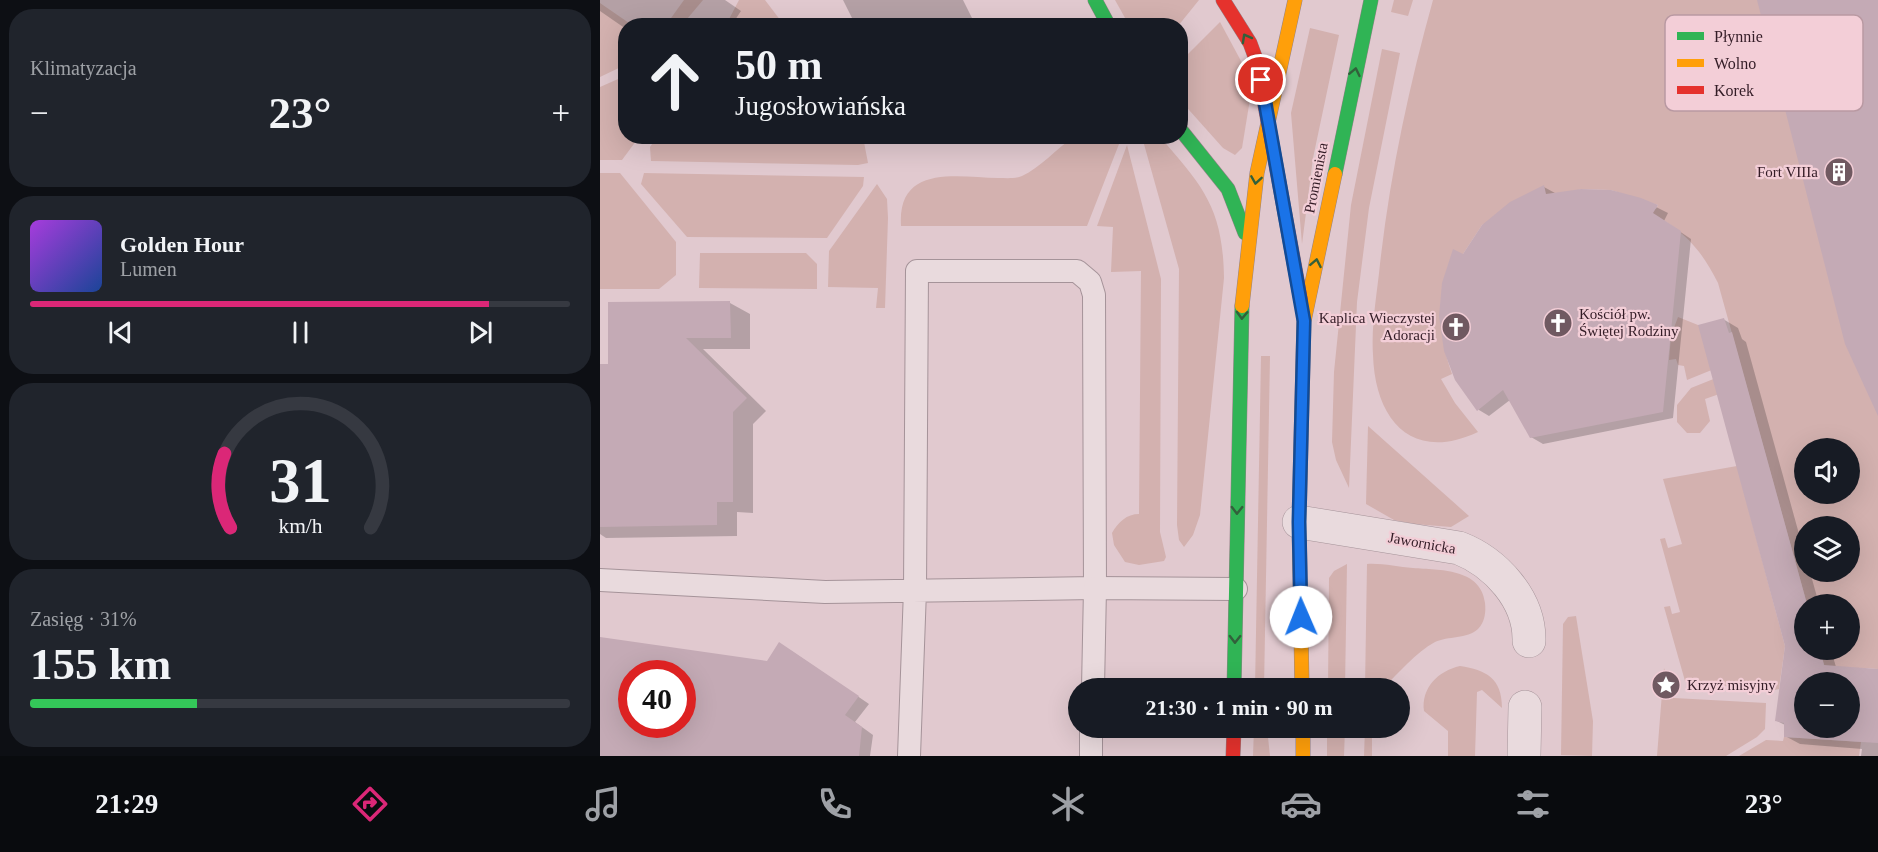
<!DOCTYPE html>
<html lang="pl">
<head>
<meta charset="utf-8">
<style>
  body { margin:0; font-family:Georgia,serif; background:#20242c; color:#f1f3f6; height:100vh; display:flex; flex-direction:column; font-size:22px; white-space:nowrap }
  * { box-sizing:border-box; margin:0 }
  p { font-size:20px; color:#9ea1a6 }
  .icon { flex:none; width:33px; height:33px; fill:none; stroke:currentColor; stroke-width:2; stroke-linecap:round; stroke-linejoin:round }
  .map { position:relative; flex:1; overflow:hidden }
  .sheet { display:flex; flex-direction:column; gap:9px; padding:9px; background:#0d0f14; width:600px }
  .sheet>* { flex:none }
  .top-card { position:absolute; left:18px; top:18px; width:570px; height:126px; border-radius:24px; box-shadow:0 6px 24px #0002; background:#171b24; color:#f1f3f6; overflow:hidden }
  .buttons { position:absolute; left:1194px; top:438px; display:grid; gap:12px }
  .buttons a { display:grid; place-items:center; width:66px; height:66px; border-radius:50%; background:#171b24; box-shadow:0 6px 24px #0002; font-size:30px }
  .speed { position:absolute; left:18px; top:660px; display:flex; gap:12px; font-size:30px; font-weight:700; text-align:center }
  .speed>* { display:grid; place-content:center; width:78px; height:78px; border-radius:50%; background:#171b24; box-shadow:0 6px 24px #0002; line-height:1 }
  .speed .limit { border:9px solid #d22; background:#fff; color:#111 }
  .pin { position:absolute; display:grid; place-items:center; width:51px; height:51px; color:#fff; margin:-26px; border:3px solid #fff; border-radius:50%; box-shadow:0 2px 6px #0007 }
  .me { position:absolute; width:66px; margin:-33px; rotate:359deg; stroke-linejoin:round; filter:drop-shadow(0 0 4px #0008) }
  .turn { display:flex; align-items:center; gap:21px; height:126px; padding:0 18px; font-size:27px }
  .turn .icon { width:78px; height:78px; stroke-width:2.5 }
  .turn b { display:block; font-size:42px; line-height:51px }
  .big { font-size:45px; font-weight:700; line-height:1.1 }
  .sheet .card { flex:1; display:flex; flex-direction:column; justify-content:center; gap:9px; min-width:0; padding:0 21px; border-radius:24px; background:#20242c }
  .sheet .dial { align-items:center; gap:0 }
  .dial svg { height:156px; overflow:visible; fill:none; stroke:#363941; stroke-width:7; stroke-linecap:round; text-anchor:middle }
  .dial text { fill:#f1f3f6; stroke:none }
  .song { display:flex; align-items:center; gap:18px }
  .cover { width:72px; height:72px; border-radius:9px; background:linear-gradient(135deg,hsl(280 70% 55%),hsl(220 70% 35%)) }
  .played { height:6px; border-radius:3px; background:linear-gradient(90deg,#db2777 85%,#363941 85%) }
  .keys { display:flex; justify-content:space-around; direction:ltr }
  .heat { display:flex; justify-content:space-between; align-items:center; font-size:33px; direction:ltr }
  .charge { height:9px; border-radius:4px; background:linear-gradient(90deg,#34c759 31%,#363941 0) }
  .trip { position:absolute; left:468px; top:678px; width:342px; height:60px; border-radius:30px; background:#171b24; box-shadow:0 6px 24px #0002; font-weight:700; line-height:60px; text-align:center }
  .tab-bar { display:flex; height:96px; justify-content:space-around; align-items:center; background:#090b0e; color:#9ea1a6 }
  .tab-bar .icon { width:42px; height:42px }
  .tab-bar .on { color:#db2777 }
  .tab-bar b { font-size:27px; color:#f1f3f6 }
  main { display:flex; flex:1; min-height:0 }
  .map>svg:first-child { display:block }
</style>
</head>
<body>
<main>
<section class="sheet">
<div class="card"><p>Klimatyzacja</p>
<div class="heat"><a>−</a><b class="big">23°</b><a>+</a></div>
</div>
<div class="card">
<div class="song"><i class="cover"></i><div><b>Golden Hour</b><p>Lumen</p></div></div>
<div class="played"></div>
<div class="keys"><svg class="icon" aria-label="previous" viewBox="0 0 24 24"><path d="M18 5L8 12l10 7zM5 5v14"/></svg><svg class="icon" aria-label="pause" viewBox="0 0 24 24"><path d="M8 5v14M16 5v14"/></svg><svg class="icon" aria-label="next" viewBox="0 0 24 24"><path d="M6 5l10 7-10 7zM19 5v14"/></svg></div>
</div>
<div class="card dial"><svg viewBox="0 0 100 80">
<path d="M14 69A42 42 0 1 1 86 69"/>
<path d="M14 69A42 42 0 0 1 11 31" stroke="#db2777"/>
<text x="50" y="56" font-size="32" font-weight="700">31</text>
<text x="50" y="72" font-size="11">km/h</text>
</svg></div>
<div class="card"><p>Zasięg · 31%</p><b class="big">155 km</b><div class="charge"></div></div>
</section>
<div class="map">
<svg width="1278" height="756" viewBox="0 0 1278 756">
  <rect width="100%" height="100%" fill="#e1c9cf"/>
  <g fill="#d3b1af" fill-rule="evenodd">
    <polygon points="84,0 103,0 82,25 66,25"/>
    <polygon points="139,0 165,0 184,25 126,25"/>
    <polygon points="515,0 599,0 578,26 529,25"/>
    <polygon points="794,0 813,0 808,16 791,12"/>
    <path d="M833 0H1278V669L1266 668 1265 688 1250 687V682H1229L1220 650H1250V604H1207L1118 283C1098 243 1077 224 1037 207L1056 209 1058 205 1011 190 981 189 882 225 863 254 850 260C836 300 838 334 852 374L841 379 855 403 878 432C812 463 775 420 773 355 771 325 777 294 780 264 790 175 809 86 833 0ZM1204 448H1250V494H1204ZM1204 526H1250V572H1204Z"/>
    <polygon points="0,3 29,23 24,30 25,65 0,77"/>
    <polygon points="620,22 641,61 650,99 642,148 635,155 623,148 581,101 580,62"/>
    <polygon points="710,28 739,35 713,158 702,244 691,113"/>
    <polygon points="782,49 800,53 769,208 757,302 749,488 736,460 732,442 734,372 751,205"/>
    <polygon points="25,76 26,136 39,137 22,160 0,160 0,87"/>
    <polygon points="263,137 268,163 258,165 51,161 50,147 57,137"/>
    <path d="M474 137H517L521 139 487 226H301C297 164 357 177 398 178 406 178 415 179 422 176 440 168 457 148 474 137Z"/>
    <path d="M542 137H560C604 187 623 209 624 278L600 515 593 535 584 547 579 540 577 525 579 269Z"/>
    <path d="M527 145 561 279 560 532 566 557 564 561 539 565 525 562 514 545 512 533C518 522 527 514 539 514L541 271 511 272 513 227 497 226Z"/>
    <polygon points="0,173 20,173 76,242 76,275 59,289 0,289"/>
    <polygon points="44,173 264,177 263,186 227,238 87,237 41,184"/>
    <polygon points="277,184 287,199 288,218 285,308 276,308 278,288 228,287 229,251"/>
    <polygon points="100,253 206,253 217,264 217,289 99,288"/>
    <polygon points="1078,317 1108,329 1119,367 1087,380 1084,366 1078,365 1076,359 1069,360 1071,336"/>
    <polygon points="661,356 670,356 664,688 655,688"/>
    <polygon points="1121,376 1125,392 1105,399 1110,421 1100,433 1087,433 1077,422 1077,405 1091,388"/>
    <polygon points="768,426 869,516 851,527 814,524 794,520 766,504"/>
    <polygon points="1137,466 1185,646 1179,689 1170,691 1085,681 1064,607 1070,606 1072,614 1080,612 1060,539 1065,538 1068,548 1082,544 1063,479"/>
    <polygon points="747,564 745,688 728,688 729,578 734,571"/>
    <path d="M767 564C782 563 798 567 813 568 839 570 881 568 885 603 886 612 885 622 878 629 867 639 848 636 835 642 816 652 798 674 783 688H765Z"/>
    <polygon points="976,616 993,721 992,756 961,755 963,624 968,617"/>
    <path d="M860 666C886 670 902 678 902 708L882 690 877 692 875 756H848V731L824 711C821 688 838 671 860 666Z"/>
    <polygon points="1064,668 1074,698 1166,703 1165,729 1157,737 1126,756 1057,756"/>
    <polygon points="654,728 667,728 670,756 653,756"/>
    <polygon points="727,728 745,728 744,756 727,756"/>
    <polygon points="765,728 772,728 772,756 764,756"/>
    <polygon points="1184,737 1261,742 1259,756 1139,756 1166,740 1183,741"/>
  </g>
  <g fill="#0003" fill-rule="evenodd">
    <polygon points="0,0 125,0 141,11 131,26 26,26 26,29 0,11"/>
    <polygon points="243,0 363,0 376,26 256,26"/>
    <polygon points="944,187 955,193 1040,199 1068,213 1064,221 1091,239 1073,418 943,444 931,437 910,400 889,416 879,410 856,379 863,256"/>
    <polygon points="130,303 150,314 150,349 103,349 166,411 153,424 153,513 137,512 137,536 6,538 0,534 0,365 9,365"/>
    <path d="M1123 319 1138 328 1142 339 1146 342 1204 552V572H1210L1219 604H1204V650H1231L1236 667 1278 670V756H1261L1262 749 1200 744 1185 736V725L1177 721 1187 646ZM1204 682H1250V728H1204Z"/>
    <path d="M0 639 167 662 190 650 269 704 255 722 273 735 270 756H0ZM32 674H82V724H32Z"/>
  </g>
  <g fill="#c4aab5" fill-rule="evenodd">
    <polygon points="1157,0 1278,0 1278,416 1245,344"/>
    <polygon points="944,185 946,194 981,189 1011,190 1041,198 1058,205 1053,213 1081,231 1063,412 930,438 903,390 877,411 855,380 844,351 839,316 842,283 853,249 863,254 882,225 910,202"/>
    <polygon points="130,301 131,338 86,338 147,398 133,412 133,502 117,502 117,525 0,527 0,364 8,364 8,302"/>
    <path d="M1124 318 1129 333 1132 332 1207 604H1204V650H1220L1224 665 1278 669V743L1184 737V723L1175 721 1185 646 1098 325ZM1204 682H1250V728H1204Z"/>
    <path d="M0 637 167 661 179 642 259 696 245 715 262 727 259 756H0ZM32 674H82V724H32Z"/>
  </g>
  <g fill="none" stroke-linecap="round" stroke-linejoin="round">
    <g stroke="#a59399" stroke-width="24">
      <g id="lane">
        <polyline points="0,580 225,592 495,588 494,295 490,282 477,271 317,271 315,590 309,756"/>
        <polyline points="493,688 495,588 636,589"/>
        <polyline points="491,756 491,728"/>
      </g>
    </g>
    <g stroke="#a59399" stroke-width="34">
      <g id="street">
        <path d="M699 522 859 548C895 562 930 599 929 641"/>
        <polyline points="924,756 925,707"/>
      </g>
    </g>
    <g stroke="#958389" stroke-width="15">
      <g id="fast">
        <polyline points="495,0 509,26"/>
        <polyline points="580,129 628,189 645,233"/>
        <polyline points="735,174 771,0"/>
        <polyline points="634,688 642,306"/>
      </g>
    </g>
    <g stroke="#958389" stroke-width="15">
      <g id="slow">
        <polyline points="642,306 657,173 695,0"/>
        <polyline points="702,688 699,522 704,321 735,174"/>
        <polyline points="703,728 703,756"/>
      </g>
    </g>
    <g stroke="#958389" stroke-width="15">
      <g id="jam">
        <polyline points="623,0 650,43 657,62 701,301"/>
        <polyline points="633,756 634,728"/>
      </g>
    </g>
    <use href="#lane" stroke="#e9dadd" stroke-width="22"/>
    <use href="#street" stroke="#e9dadd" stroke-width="33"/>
    <use href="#fast" stroke="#30b455" stroke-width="14"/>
    <use href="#slow" stroke="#ff9f0a" stroke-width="14"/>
    <use href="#jam" stroke="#e5322d" stroke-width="14"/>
  </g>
  <defs><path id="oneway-chevron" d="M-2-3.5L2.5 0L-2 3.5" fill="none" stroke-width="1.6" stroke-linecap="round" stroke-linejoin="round" transform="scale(1.5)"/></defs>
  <g stroke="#32603b">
    <use href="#oneway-chevron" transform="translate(646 38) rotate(-119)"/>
    <use href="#oneway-chevron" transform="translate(755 72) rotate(-78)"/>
    <use href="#oneway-chevron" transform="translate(656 180) rotate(99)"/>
    <use href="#oneway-chevron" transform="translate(716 263) rotate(-79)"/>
    <use href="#oneway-chevron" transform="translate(642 315) rotate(92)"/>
    <use href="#oneway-chevron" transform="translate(637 510) rotate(91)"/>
    <use href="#oneway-chevron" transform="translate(635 639) rotate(91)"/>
  </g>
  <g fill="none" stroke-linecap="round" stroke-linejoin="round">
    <g stroke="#114b97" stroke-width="15">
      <polyline id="route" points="661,80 704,321 699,522 701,617"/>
    </g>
    <use href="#route" stroke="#1a73e8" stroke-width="10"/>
  </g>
  <defs>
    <g id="building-disc" transform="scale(1.5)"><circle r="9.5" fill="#705961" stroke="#f3ced7"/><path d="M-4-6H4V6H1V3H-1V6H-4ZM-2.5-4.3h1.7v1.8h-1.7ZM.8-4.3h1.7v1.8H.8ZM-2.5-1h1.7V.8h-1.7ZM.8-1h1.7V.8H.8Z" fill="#fff"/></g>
    <g id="church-disc" transform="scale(1.5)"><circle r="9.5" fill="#705961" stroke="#f3ced7"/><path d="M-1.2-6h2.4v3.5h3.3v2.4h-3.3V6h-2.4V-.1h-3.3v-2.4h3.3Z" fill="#fff"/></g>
    <g id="sight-disc" transform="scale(1.5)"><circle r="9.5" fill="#705961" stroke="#f3ced7"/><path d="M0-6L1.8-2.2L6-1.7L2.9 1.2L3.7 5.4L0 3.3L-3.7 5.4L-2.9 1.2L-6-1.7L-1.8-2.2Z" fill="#fff"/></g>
  </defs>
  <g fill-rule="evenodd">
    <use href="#building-disc" x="1239" y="172"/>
    <use href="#church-disc" x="958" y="323"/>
    <use href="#church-disc" x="856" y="327"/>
    <use href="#sight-disc" x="1066" y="685"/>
  </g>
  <g text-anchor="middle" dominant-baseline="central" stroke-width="4.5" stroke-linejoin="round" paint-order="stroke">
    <g font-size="15" fill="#331c26" stroke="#f3ced7" text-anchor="end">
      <text x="1218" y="172">Fort VIIIa</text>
      <text x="979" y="314" text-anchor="start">Kościół pw.<tspan x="979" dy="17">Świętej Rodziny</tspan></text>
      <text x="835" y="318">Kaplica Wieczystej<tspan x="835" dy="17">Adoracji</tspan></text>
      <text x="1087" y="685" text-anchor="start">Krzyż misyjny</text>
    </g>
    <g font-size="15" fill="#331c26" stroke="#f3ced7">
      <text transform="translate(716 178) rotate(-79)">Promienista</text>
      <text transform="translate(822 543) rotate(10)">Jawornicka</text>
    </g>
  </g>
  <rect x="1065" y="15" width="198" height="96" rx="9" fill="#f3ced7" stroke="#b999a2" stroke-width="1.5"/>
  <rect x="1077" y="32" width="27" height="8" fill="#30b455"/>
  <rect x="1077" y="59" width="27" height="8" fill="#ff9f0a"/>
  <rect x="1077" y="86" width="27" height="8" fill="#e5322d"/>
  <g font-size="16" fill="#331c26">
    <text x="1114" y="42">Płynnie</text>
    <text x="1114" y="69">Wolno</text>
    <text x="1114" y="96">Korek</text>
  </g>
</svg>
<div class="buttons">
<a><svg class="icon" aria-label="sound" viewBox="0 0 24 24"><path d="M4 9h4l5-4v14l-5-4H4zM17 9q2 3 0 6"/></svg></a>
<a><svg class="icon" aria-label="layers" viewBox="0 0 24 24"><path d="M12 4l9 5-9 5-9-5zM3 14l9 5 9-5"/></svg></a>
<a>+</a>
<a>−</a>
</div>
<div class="speed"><div class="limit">40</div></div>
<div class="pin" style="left:661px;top:80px;background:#d93025"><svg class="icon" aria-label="arrive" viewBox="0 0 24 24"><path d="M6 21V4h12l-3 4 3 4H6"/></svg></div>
<svg class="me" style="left:701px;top:617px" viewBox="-20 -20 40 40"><circle r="19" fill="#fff"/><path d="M0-13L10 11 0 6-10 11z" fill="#1a73e8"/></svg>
<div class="trip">21:30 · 1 min · 90 m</div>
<div class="top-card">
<div class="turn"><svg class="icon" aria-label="ahead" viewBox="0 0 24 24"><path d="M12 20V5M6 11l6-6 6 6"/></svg><div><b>50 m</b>Jugosłowiańska</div></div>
</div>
</div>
</main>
<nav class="tab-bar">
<b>21:29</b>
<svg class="icon on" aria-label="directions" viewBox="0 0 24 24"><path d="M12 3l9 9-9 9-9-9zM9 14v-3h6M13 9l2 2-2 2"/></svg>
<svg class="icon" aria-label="music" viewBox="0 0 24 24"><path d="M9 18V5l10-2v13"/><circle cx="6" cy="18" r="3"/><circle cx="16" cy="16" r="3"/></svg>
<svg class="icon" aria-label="phone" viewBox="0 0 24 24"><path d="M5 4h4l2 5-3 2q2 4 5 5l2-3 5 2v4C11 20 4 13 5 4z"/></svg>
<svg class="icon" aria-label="climate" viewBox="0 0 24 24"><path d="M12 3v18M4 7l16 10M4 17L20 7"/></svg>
<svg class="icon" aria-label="car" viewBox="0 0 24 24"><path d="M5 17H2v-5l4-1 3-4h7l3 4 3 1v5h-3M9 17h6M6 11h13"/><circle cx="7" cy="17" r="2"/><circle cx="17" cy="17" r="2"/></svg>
<svg class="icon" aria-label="filters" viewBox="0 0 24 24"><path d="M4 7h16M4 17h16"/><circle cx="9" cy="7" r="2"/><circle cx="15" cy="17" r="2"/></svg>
<b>23°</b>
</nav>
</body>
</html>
